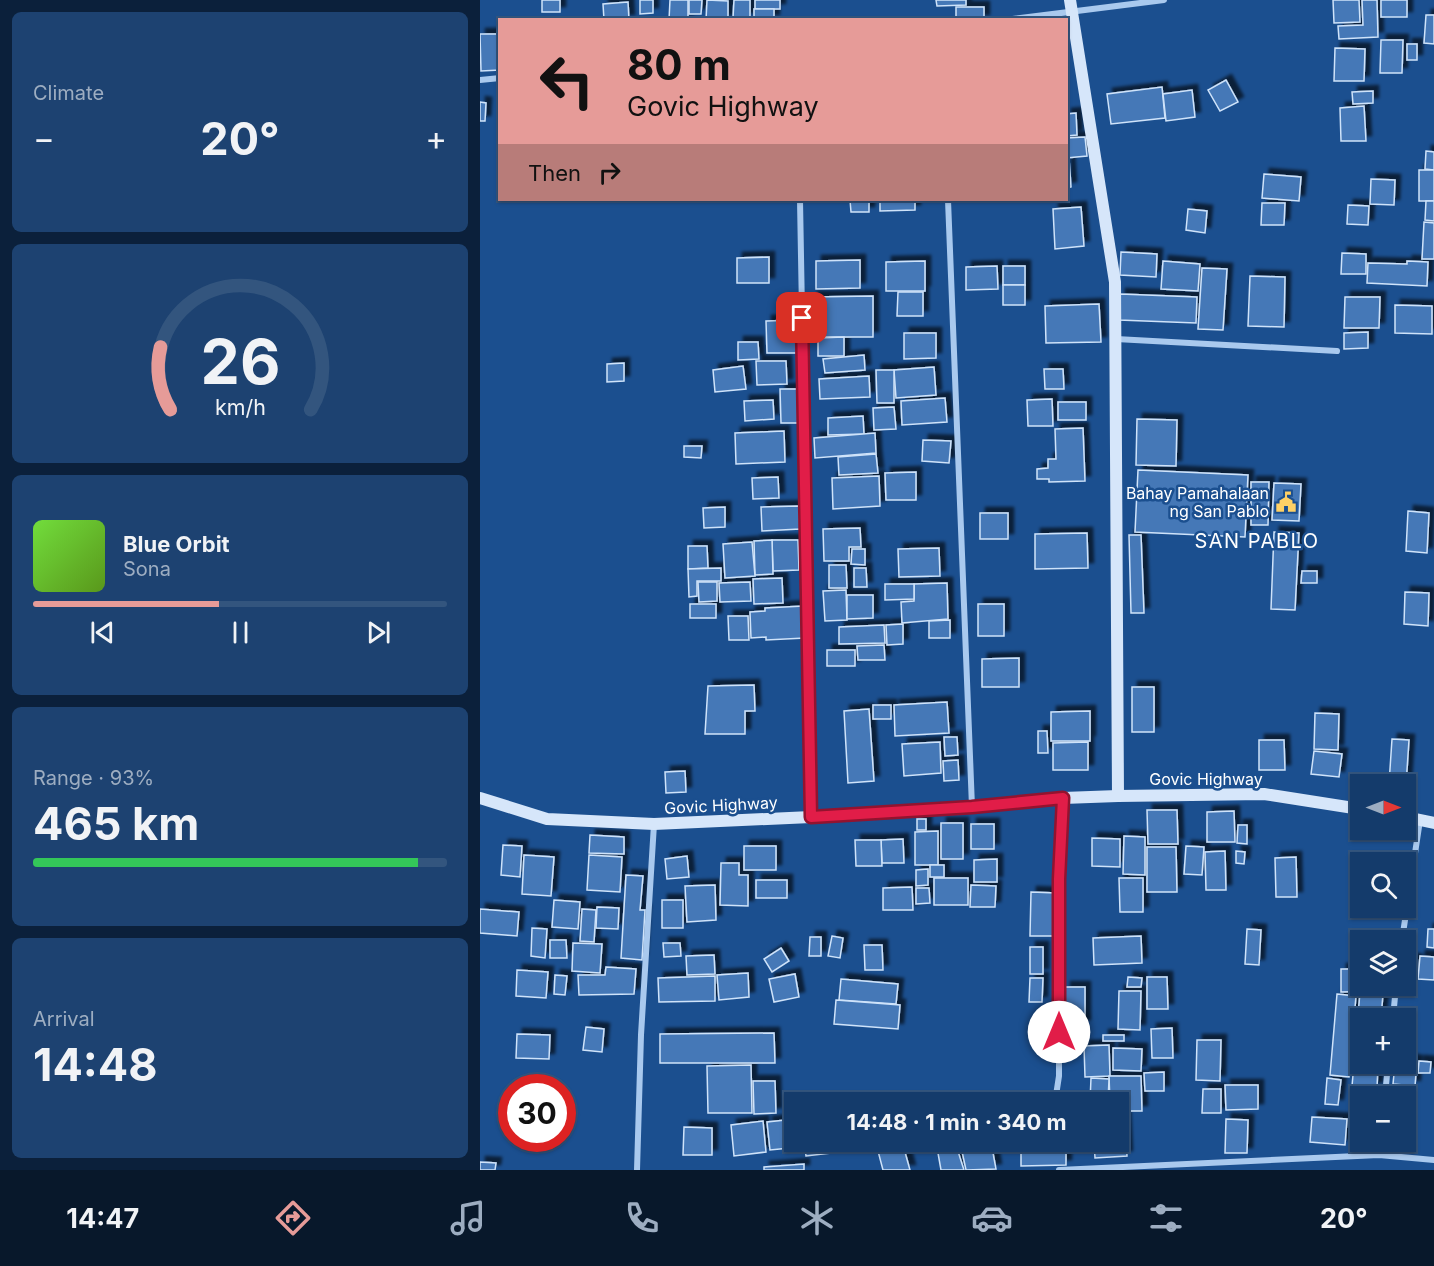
<!DOCTYPE html>
<html lang="en">
<head>
<meta charset="utf-8">
<style>
  body { margin:0; font-family:Inter,sans-serif; background:#1d4271; color:#f1f3f6; height:100vh; display:flex; flex-direction:column; font-size:22px; white-space:nowrap }
  * { box-sizing:border-box; margin:0 }
  p { font-size:20px; color:#9dadc1 }
  .icon { flex:none; width:33px; height:33px; fill:none; stroke:currentColor; stroke-width:2; stroke-linecap:round; stroke-linejoin:round }
  .map { position:relative; flex:1; overflow:hidden }
  .side { display:flex; flex-direction:column; gap:12px; padding:12px; background:#0b203b; width:480px }
  .side>* { flex:none }
  .banner { position:absolute; left:18px; top:18px; width:570px; height:183px; border-radius:0px; box-shadow:0 2px 4px #0004,0 0 0 2px #33557e; background:#e69b98; color:#111; overflow:hidden }
  .needle { width:39px; rotate:90deg }
  .controls { position:absolute; left:870px; top:774px; display:grid; gap:12px }
  .controls a { display:grid; place-items:center; width:66px; height:66px; border-radius:0px; background:#143b6b; box-shadow:0 2px 4px #0004,0 0 0 2px #33557e; font-size:30px }
  .speed { position:absolute; left:18px; top:1074px; display:flex; gap:12px; font-size:30px; font-weight:700; text-align:center }
  .speed>* { display:grid; place-content:center; width:78px; height:78px; border-radius:50%; background:#143b6b; box-shadow:0 2px 4px #0004,0 0 0 2px #33557e; line-height:1 }
  .speed .limit { border:9px solid #d22; background:#fff; color:#111 }
  .pin { position:absolute; display:grid; place-items:center; width:51px; height:51px; color:#fff; margin:-26px; border-radius:12px; box-shadow:0 3px 9px #0006 }
  .me { position:absolute; width:66px; margin:-33px; rotate:0deg; stroke-linejoin:round; filter:drop-shadow(0 0 4px #0008) }
  .turn { display:flex; align-items:center; gap:21px; height:126px; padding:0 30px; font-size:27px }
  .turn .icon { width:78px; height:78px; stroke-width:2.5 }
  .turn b { display:block; font-size:42px; line-height:51px }
  .then { display:flex; align-items:center; height:57px; padding:0 30px; background:#0003; gap:12px; font-size:22px }
  .big { font-size:45px; font-weight:700; line-height:1.1 }
  .side .tile { flex:1; display:flex; flex-direction:column; justify-content:center; gap:9px; min-width:0; padding:0 21px; border-radius:9px; background:#1d4271 }
  .side .dial { align-items:center; gap:0 }
  .dial svg { height:156px; overflow:visible; fill:none; stroke:#33557e; stroke-width:7; stroke-linecap:round; text-anchor:middle }
  .dial text { fill:#f1f3f6; stroke:none }
  .song { display:flex; align-items:center; gap:18px }
  .cover { width:72px; height:72px; border-radius:9px; background:linear-gradient(135deg,hsl(100 70% 55%),hsl(90 70% 35%)) }
  .played { height:6px; border-radius:3px; background:linear-gradient(90deg,#e69b98 45%,#33557e 45%) }
  .keys { display:flex; justify-content:space-around; direction:ltr }
  .heat { display:flex; justify-content:space-between; align-items:center; font-size:33px; direction:ltr }
  .charge { height:9px; border-radius:4px; background:linear-gradient(90deg,#34c759 93%,#33557e 0) }
  .trip { position:absolute; left:304px; top:1092px; width:345px; height:60px; border-radius:0px; background:#143b6b; box-shadow:0 2px 4px #0004,0 0 0 2px #33557e; font-weight:700; line-height:60px; text-align:center }
  .dock { display:flex; height:96px; justify-content:space-around; align-items:center; background:#08182b; color:#9dadc1 }
  .dock .icon { width:42px; height:42px }
  .dock .selected { color:#e69b98 }
  .dock b { font-size:27px; color:#f1f3f6 }
  main { display:flex; flex:1; min-height:0 }
  .map>svg:first-child { display:block }
</style>
</head>
<body>
<main>
<section class="side">
<div class="tile"><p>Climate</p>
<div class="heat"><a>−</a><b class="big">20°</b><a>+</a></div>
</div>
<div class="tile dial"><svg viewBox="0 0 100 80">
<path d="M14 69A42 42 0 1 1 86 69"/>
<path d="M14 69A42 42 0 0 1 9 37" stroke="#e69b98"/>
<text x="50" y="56" font-size="32" font-weight="700">26</text>
<text x="50" y="72" font-size="11">km/h</text>
</svg></div>
<div class="tile">
<div class="song"><i class="cover"></i><div><b>Blue Orbit</b><p>Sona</p></div></div>
<div class="played"></div>
<div class="keys"><svg class="icon" aria-label="previous" viewBox="0 0 24 24"><path d="M18 5L8 12l10 7zM5 5v14"/></svg><svg class="icon" aria-label="pause" viewBox="0 0 24 24"><path d="M8 5v14M16 5v14"/></svg><svg class="icon" aria-label="next" viewBox="0 0 24 24"><path d="M6 5l10 7-10 7zM19 5v14"/></svg></div>
</div>
<div class="tile"><p>Range · 93%</p><b class="big">465 km</b><div class="charge"></div></div>
<div class="tile"><p>Arrival</p><b class="big">14:48</b></div>
</section>
<div class="map">
<svg width="954" height="1170" viewBox="0 0 954 1170">
  <defs>
    <filter id="shadow"><feDropShadow dx="5.5" dy="-5.5" stdDeviation="1.5" flood-color="#0009"/></filter>
  </defs>
  <rect width="100%" height="100%" fill="#1b4f8f"/>
  <g fill="#4478b7" stroke="#cfe3fa" stroke-width="1.5" filter="url(#shadow)">
    <rect x="62" y="0" width="18" height="12"/>
    <polygon points="160,0 173,0 173,13 160,14"/>
    <polygon points="190,0 208,0 208,20 189,20"/>
    <polygon points="209,0 222,0 221,14 209,14"/>
    <polygon points="227,0 248,1 248,20 226,20"/>
    <polygon points="254,0 270,0 270,18 253,18"/>
    <rect x="275" y="0" width="25" height="9"/>
    <polygon points="456,0 486,0 486,5 457,6"/>
    <polygon points="853,0 879,0 880,22 854,23"/>
    <polygon points="882,0 897,0 898,37 859,39 858,26 883,25"/>
    <rect x="901" y="0" width="26" height="17"/>
    <polygon points="148,2 149,20 124,20 123,4"/>
    <rect x="476" y="7" width="28" height="13"/>
    <rect x="274" y="9" width="20" height="11"/>
    <polygon points="946,15 954,15 954,44 944,43"/>
    <polygon points="0,34 20,34 20,70 1,71"/>
    <polygon points="901,40 923,40 922,73 900,73"/>
    <rect x="927" y="44" width="10" height="16"/>
    <polygon points="855,48 885,49 884,81 854,81"/>
    <polygon points="746,80 758,102 740,111 728,90"/>
    <polygon points="682,87 685,118 631,124 627,94"/>
    <polygon points="712,90 715,117 686,121 683,94"/>
    <polygon points="893,91 893,103 873,104 872,92"/>
    <polygon points="0,102 6,103 5,121 0,121"/>
    <polygon points="884,106 886,141 861,141 860,108"/>
    <polygon points="596,113 597,135 586,136 586,114"/>
    <polygon points="605,137 607,156 586,158 586,138"/>
    <polygon points="946,151 954,152 954,170 945,169"/>
    <polygon points="586,159 589,159 591,187 586,188"/>
    <rect x="939" y="170" width="15" height="31"/>
    <polygon points="784,174 821,177 819,201 782,198"/>
    <polygon points="891,179 915,180 914,205 890,204"/>
    <polygon points="370,200 389,200 389,212 371,212"/>
    <polygon points="400,200 435,200 435,210 400,211"/>
    <polygon points="946,201 954,201 954,221 945,220"/>
    <polygon points="782,203 805,203 804,225 781,225"/>
    <polygon points="868,205 889,206 888,225 867,224"/>
    <polygon points="601,207 604,246 575,249 573,209"/>
    <polygon points="708,209 727,211 725,233 706,230"/>
    <polygon points="944,222 954,223 954,259 942,259"/>
    <polygon points="641,252 677,254 676,277 640,275"/>
    <polygon points="862,253 886,254 886,274 861,274"/>
    <polygon points="289,257 289,283 257,283 257,258"/>
    <polygon points="380,260 380,288 336,289 336,261"/>
    <polygon points="445,261 445,291 406,291 406,262"/>
    <polygon points="683,261 720,264 718,291 681,289"/>
    <polygon points="927,261 948,262 947,286 887,283 888,263 927,264"/>
    <polygon points="517,266 518,289 486,290 486,267"/>
    <rect x="523" y="266" width="22" height="19"/>
    <polygon points="722,268 747,269 743,330 718,329"/>
    <polygon points="770,276 805,277 804,327 768,326"/>
    <rect x="523" y="285" width="22" height="20"/>
    <polygon points="418,292 443,292 443,316 417,316"/>
    <polygon points="640,294 717,297 716,323 639,320"/>
    <polygon points="393,296 393,337 332,337 332,297"/>
    <polygon points="865,297 900,297 899,328 864,328"/>
    <polygon points="619,304 621,342 566,343 565,306"/>
    <polygon points="915,305 952,306 952,334 915,333"/>
    <polygon points="320,320 320,353 287,353 286,321"/>
    <polygon points="888,332 888,348 864,349 864,333"/>
    <polygon points="424,333 456,333 456,358 424,359"/>
    <polygon points="364,337 364,356 338,356 338,338"/>
    <polygon points="258,342 278,342 279,359 258,360"/>
    <polygon points="384,355 385,370 345,373 343,359"/>
    <polygon points="276,361 306,361 307,384 277,385"/>
    <polygon points="144,363 144,381 127,382 127,364"/>
    <polygon points="263,366 266,389 235,392 233,370"/>
    <polygon points="454,367 456,395 416,398 414,370"/>
    <polygon points="564,369 583,369 584,389 565,389"/>
    <polygon points="396,370 414,370 414,403 397,403"/>
    <polygon points="389,376 390,397 340,399 339,379"/>
    <polygon points="300,389 322,389 322,423 301,423"/>
    <polygon points="465,398 467,422 422,425 421,401"/>
    <polygon points="572,399 573,426 548,426 547,400"/>
    <polygon points="293,400 294,419 265,421 264,401"/>
    <rect x="578" y="402" width="28" height="18"/>
    <polygon points="414,407 416,429 394,430 393,408"/>
    <polygon points="383,416 384,434 348,435 348,418"/>
    <polygon points="657,419 697,420 696,466 656,465"/>
    <polygon points="603,428 605,481 569,482 569,479 557,479 557,469 568,468 568,459 576,459 575,429"/>
    <polygon points="304,431 305,462 256,464 255,433"/>
    <polygon points="395,433 396,453 335,458 334,438"/>
    <polygon points="443,440 471,441 469,463 442,461"/>
    <polygon points="204,446 222,446 221,458 204,457"/>
    <polygon points="396,454 398,473 359,475 358,457"/>
    <polygon points="658,470 768,475 765,537 655,532"/>
    <polygon points="436,472 436,500 406,500 405,473"/>
    <polygon points="399,476 400,506 353,509 352,478"/>
    <polygon points="298,477 299,498 273,499 272,478"/>
    <polygon points="771,482 789,482 788,525 771,525"/>
    <polygon points="794,483 821,484 819,521 792,520"/>
    <polygon points="319,506 320,529 282,531 281,507"/>
    <polygon points="245,507 245,527 224,528 223,508"/>
    <polygon points="928,511 949,513 947,553 926,551"/>
    <rect x="500" y="513" width="28" height="26"/>
    <polygon points="380,528 381,547 369,547 369,561 344,561 343,529"/>
    <polygon points="794,532 819,533 815,610 791,609"/>
    <polygon points="607,533 608,568 555,569 555,534"/>
    <polygon points="649,535 661,535 664,613 651,613"/>
    <polygon points="292,540 318,540 319,570 293,571"/>
    <polygon points="292,540 293,574 275,575 274,541"/>
    <polygon points="272,542 275,576 245,578 243,544"/>
    <polygon points="208,546 227,546 228,568 208,569"/>
    <polygon points="459,548 460,576 419,577 418,549"/>
    <polygon points="372,549 385,549 385,565 371,564"/>
    <polygon points="349,565 366,565 367,588 349,588"/>
    <polygon points="241,568 241,581 217,581 217,596 209,597 208,569"/>
    <polygon points="374,568 386,568 387,587 374,587"/>
    <polygon points="822,571 837,571 837,583 821,583"/>
    <polygon points="302,578 303,603 274,604 273,579"/>
    <polygon points="218,582 237,582 237,601 219,602"/>
    <polygon points="270,582 271,601 240,602 239,583"/>
    <polygon points="467,583 468,619 422,623 421,602 434,601 434,584"/>
    <polygon points="405,584 434,584 434,599 405,600"/>
    <polygon points="366,590 367,620 345,621 343,591"/>
    <polygon points="925,592 949,593 948,626 924,624"/>
    <polygon points="367,595 393,595 393,618 367,619"/>
    <rect x="210" y="604" width="26" height="14"/>
    <rect x="498" y="604" width="26" height="32"/>
    <polygon points="324,606 325,638 286,640 286,637 271,638 270,612 285,611 285,608"/>
    <polygon points="248,616 268,616 269,640 249,640"/>
    <polygon points="470,620 470,638 449,638 449,621"/>
    <polygon points="423,624 423,644 407,645 406,625"/>
    <polygon points="404,625 405,643 359,644 359,627"/>
    <polygon points="404,645 405,660 378,660 377,646"/>
    <rect x="347" y="650" width="28" height="16"/>
    <polygon points="539,658 539,687 502,687 502,659"/>
    <polygon points="274,685 275,711 265,711 265,734 225,734 228,686"/>
    <rect x="652" y="687" width="22" height="45"/>
    <polygon points="467,702 469,733 415,736 414,705"/>
    <rect x="393" y="705" width="18" height="14"/>
    <polygon points="389,709 394,781 368,783 364,711"/>
    <polygon points="610,711 610,741 571,741 571,712"/>
    <polygon points="835,713 859,714 858,750 834,749"/>
    <polygon points="558,731 567,731 568,753 558,753"/>
    <polygon points="464,737 477,737 478,755 465,756"/>
    <polygon points="912,739 929,740 926,785 909,784"/>
    <polygon points="779,740 804,740 805,770 779,770"/>
    <polygon points="460,742 461,773 424,776 422,744"/>
    <polygon points="608,742 608,770 573,770 573,743"/>
    <polygon points="834,751 862,754 859,777 831,774"/>
    <polygon points="478,760 479,780 464,781 463,761"/>
    <polygon points="205,771 206,792 186,793 185,772"/>
    <polygon points="667,810 697,810 698,844 668,844"/>
    <polygon points="754,811 755,842 727,842 727,812"/>
    <rect x="437" y="819" width="9" height="11"/>
    <rect x="461" y="823" width="22" height="36"/>
    <rect x="491" y="824" width="23" height="25"/>
    <polygon points="758,825 767,825 767,844 757,843"/>
    <polygon points="458,831 458,865 435,865 435,832"/>
    <polygon points="110,835 144,837 144,854 109,853"/>
    <polygon points="644,836 665,837 665,875 643,874"/>
    <polygon points="612,838 640,839 640,867 612,866"/>
    <polygon points="423,839 424,863 402,863 401,840"/>
    <polygon points="375,840 401,840 402,866 376,866"/>
    <polygon points="23,845 42,846 40,877 21,875"/>
    <rect x="264" y="846" width="32" height="24"/>
    <polygon points="706,846 724,847 722,875 704,874"/>
    <polygon points="667,847 696,847 697,892 667,892"/>
    <polygon points="745,851 746,890 726,890 725,852"/>
    <polygon points="756,851 765,852 764,864 756,863"/>
    <polygon points="44,855 74,857 71,896 42,894"/>
    <polygon points="109,855 142,857 140,892 107,890"/>
    <polygon points="207,856 209,877 187,879 185,859"/>
    <polygon points="816,857 817,897 796,897 795,858"/>
    <polygon points="517,859 517,882 494,882 494,860"/>
    <polygon points="241,863 259,863 259,875 268,875 268,906 240,905"/>
    <rect x="450" y="865" width="14" height="12"/>
    <polygon points="448,869 448,885 436,886 436,870"/>
    <polygon points="146,875 163,876 160,910 165,910 162,960 141,958"/>
    <rect x="454" y="878" width="34" height="27"/>
    <polygon points="639,878 663,878 663,912 640,912"/>
    <rect x="276" y="880" width="31" height="18"/>
    <polygon points="235,885 236,920 207,922 205,886"/>
    <polygon points="491,885 516,886 515,907 490,907"/>
    <polygon points="432,887 433,910 403,910 403,888"/>
    <polygon points="436,888 449,888 450,903 436,904"/>
    <polygon points="551,892 576,893 575,936 550,936"/>
    <polygon points="74,900 100,902 98,929 72,927"/>
    <rect x="182" y="900" width="21" height="28"/>
    <polygon points="117,907 139,908 138,929 116,928"/>
    <polygon points="0,909 39,912 37,936 0,933"/>
    <polygon points="102,909 116,910 114,942 100,941"/>
    <polygon points="52,928 67,929 65,958 51,956"/>
    <polygon points="767,929 781,930 779,965 765,964"/>
    <polygon points="948,929 954,929 954,948 947,947"/>
    <polygon points="352,936 363,938 360,958 348,956"/>
    <polygon points="661,936 662,963 614,965 613,938"/>
    <polygon points="330,937 341,937 341,956 329,956"/>
    <polygon points="70,940 86,940 87,958 70,958"/>
    <polygon points="93,943 122,944 120,973 92,971"/>
    <polygon points="183,943 200,943 201,956 184,957"/>
    <polygon points="384,945 402,945 403,970 385,970"/>
    <rect x="550" y="947" width="13" height="27"/>
    <polygon points="301,948 309,961 292,972 284,959"/>
    <polygon points="234,955 235,974 207,975 206,956"/>
    <polygon points="940,956 954,957 954,980 938,979"/>
    <polygon points="926,958 937,960 935,978 926,976"/>
    <polygon points="126,967 156,969 154,994 99,995 98,975 125,975"/>
    <polygon points="861,969 880,969 880,986 905,986 905,991 861,992"/>
    <polygon points="37,970 68,972 66,998 36,996"/>
    <polygon points="268,973 269,997 239,1000 237,975"/>
    <polygon points="315,974 319,997 294,1002 289,979"/>
    <polygon points="75,975 87,976 85,995 74,994"/>
    <polygon points="235,976 235,1001 179,1002 178,978"/>
    <polygon points="648,977 662,978 661,987 647,987"/>
    <polygon points="667,977 687,977 688,1009 667,1009"/>
    <polygon points="550,978 563,978 562,1002 549,1002"/>
    <polygon points="361,979 418,984 416,1004 359,1000"/>
    <rect x="585" y="987" width="20" height="38"/>
    <polygon points="639,991 661,991 660,1030 638,1029"/>
    <polygon points="880,992 903,994 901,1018 880,1018 880,1051 875,1051"/>
    <polygon points="857,994 876,996 869,1077 850,1075"/>
    <polygon points="356,1000 420,1005 418,1029 354,1024"/>
    <polygon points="106,1027 124,1029 122,1052 103,1050"/>
    <polygon points="692,1028 693,1058 672,1058 671,1029"/>
    <polygon points="294,1033 295,1063 180,1063 180,1034"/>
    <polygon points="37,1034 70,1035 69,1059 36,1058"/>
    <rect x="623" y="1035" width="21" height="6"/>
    <polygon points="717,1040 741,1040 740,1081 716,1080"/>
    <polygon points="629,1045 630,1076 605,1077 604,1046"/>
    <polygon points="633,1048 662,1049 661,1071 633,1070"/>
    <polygon points="926,1059 937,1061 935,1086 913,1084 915,1064 926,1064"/>
    <polygon points="939,1061 951,1062 950,1073 938,1073"/>
    <polygon points="874,1064 898,1065 897,1088 872,1086"/>
    <polygon points="271,1065 272,1113 228,1113 227,1066"/>
    <polygon points="684,1072 684,1091 665,1091 664,1073"/>
    <polygon points="629,1076 661,1076 662,1111 639,1111 639,1102 630,1102"/>
    <polygon points="611,1078 629,1079 628,1102 610,1102"/>
    <polygon points="847,1078 861,1080 858,1105 845,1104"/>
    <polygon points="273,1081 295,1081 296,1113 274,1114"/>
    <polygon points="745,1085 778,1085 778,1109 746,1110"/>
    <polygon points="723,1089 741,1089 741,1113 722,1113"/>
    <rect x="582" y="1099" width="26" height="3"/>
    <polygon points="639,1117 645,1117 647,1156 615,1158 614,1142 639,1142"/>
    <polygon points="832,1117 867,1119 865,1145 830,1142"/>
    <polygon points="315,1119 315,1142 320,1142 320,1147 290,1150 287,1122"/>
    <polygon points="746,1119 768,1120 767,1153 745,1153"/>
    <polygon points="283,1121 286,1152 254,1156 251,1125"/>
    <polygon points="204,1127 232,1128 232,1155 203,1155"/>
    <polygon points="324,1142 385,1142 386,1149 326,1156"/>
    <polygon points="456,1142 475,1142 484,1170 461,1170"/>
    <polygon points="480,1142 511,1142 516,1169 486,1170"/>
    <polygon points="541,1142 586,1142 586,1165 541,1166"/>
    <polygon points="423,1145 430,1170 403,1170 398,1151"/>
    <polygon points="0,1162 16,1163 15,1170 0,1170"/>
    <polygon points="324,1164 324,1170 284,1170 284,1167"/>
  </g>
  <g fill="none" stroke-linecap="round" stroke-linejoin="round">
    <g stroke="#a9c9ee" stroke-width="6">
      <polyline points="525,20 684,0"/>
      <polyline points="0,80 20,78"/>
      <polyline points="320,200 331,817"/>
      <polyline points="468,200 492,807"/>
      <polyline points="636,339 857,351"/>
      <polyline points="922,940 940,820"/>
      <polyline points="913,1018 916,986"/>
      <polyline points="905,1096 908,1064"/>
      <polyline points="575,1102 579,1076 579,879 583,798"/>
      <polyline points="899,1155 901,1142"/>
      <polyline points="157,1170 161,1035 174,824"/>
      <polyline points="579,1170 899,1155 954,1160"/>
    </g>
    <g stroke="#d6e6fa" stroke-width="12">
      <polyline points="590,0 635,282 638,796"/>
      <polyline points="0,798 67,819 174,824 331,817 492,807 583,798 638,796 784,794 880,809"/>
      <polyline points="926,817 954,823"/>
    </g>
  </g>
  <g fill="none" stroke-linecap="round" stroke-linejoin="round">
    <g stroke="#92132f" stroke-width="15">
      <polyline id="route" points="322,318 331,817 492,807 583,798 579,879 579,1032"/>
    </g>
    <use href="#route" stroke="#e11d48" stroke-width="10"/>
  </g>
  <defs>
    <g id="civic-bare" transform="scale(1.62)"><path d="M-.6-6.5H3V-4.5H.6V-3L4-1V1h2V6H-6V1h2V-1L-.6-3ZM-1.2 2.5V6h2.4V2.5Z" fill="#ffd166" stroke="#1b4f8f" stroke-width="2.5" paint-order="stroke"/></g>
  </defs>
  <g fill-rule="evenodd">
    <use href="#civic-bare" x="806" y="502"/>
  </g>
  <g text-anchor="middle" dominant-baseline="central" stroke-width="5" stroke-linejoin="round" paint-order="stroke">
    <g font-size="16" fill="#fff" stroke="#1b4f8f" text-anchor="end">
      <text x="789" y="493">Bahay Pamahalaan<tspan x="789" dy="18">ng San Pablo</tspan></text>
    </g>
    <g font-size="16" fill="#fff" stroke="#1b4f8f">
      <text x="726" y="779">Govic Highway</text>
      <text transform="translate(241 805) rotate(-3)">Govic Highway</text>
    </g>
    <g font-size="20" letter-spacing="1.5" fill="#fff" stroke="#1b4f8f">
      <text x="777" y="541">SAN PABLO</text>
    </g>
  </g>
</svg>
<div class="controls">
<a><svg class="needle" viewBox="-14 -14 28 28"><path d="M0-13l5 13h-10z" fill="#e53935"/><path d="M0 13l5-13h-10z" fill="#9dadc1"/></svg></a>
<a><svg class="icon" aria-label="search" viewBox="0 0 24 24"><circle cx="10" cy="10" r="6"/><path d="M15 15l6 6"/></svg></a>
<a><svg class="icon" aria-label="layers" viewBox="0 0 24 24"><path d="M12 4l9 5-9 5-9-5zM3 14l9 5 9-5"/></svg></a>
<a>+</a>
<a>−</a>
</div>
<div class="speed"><div class="limit">30</div></div>
<div class="pin" style="left:322px;top:318px;background:#d93025"><svg class="icon" aria-label="arrive" viewBox="0 0 24 24"><path d="M6 21V4h12l-3 4 3 4H6"/></svg></div>
<svg class="me" style="left:579px;top:1032px" viewBox="-20 -20 40 40"><circle r="19" fill="#fff"/><path d="M0-13L10 11 0 6-10 11z" fill="#e11d48"/></svg>
<div class="trip">14:48 · 1 min · 340 m</div>
<div class="banner">
<div class="turn"><svg class="icon" aria-label="left" viewBox="0 0 24 24"><path d="M17 20v-9H6M10 6l-5 5 5 5"/></svg><div><b>80 m</b>Govic Highway</div></div>
<div class="then">Then<svg class="icon" aria-label="right" viewBox="0 0 24 24"><path d="M7 20v-9h11M14 6l5 5-5 5"/></svg></div>
</div>
</div>
</main>
<nav class="dock">
<b>14:47</b>
<svg class="icon selected" aria-label="directions" viewBox="0 0 24 24"><path d="M12 3l9 9-9 9-9-9zM9 14v-3h6M13 9l2 2-2 2"/></svg>
<svg class="icon" aria-label="music" viewBox="0 0 24 24"><path d="M9 18V5l10-2v13"/><circle cx="6" cy="18" r="3"/><circle cx="16" cy="16" r="3"/></svg>
<svg class="icon" aria-label="phone" viewBox="0 0 24 24"><path d="M5 4h4l2 5-3 2q2 4 5 5l2-3 5 2v4C11 20 4 13 5 4z"/></svg>
<svg class="icon" aria-label="climate" viewBox="0 0 24 24"><path d="M12 3v18M4 7l16 10M4 17L20 7"/></svg>
<svg class="icon" aria-label="car" viewBox="0 0 24 24"><path d="M5 17H2v-5l4-1 3-4h7l3 4 3 1v5h-3M9 17h6M6 11h13"/><circle cx="7" cy="17" r="2"/><circle cx="17" cy="17" r="2"/></svg>
<svg class="icon" aria-label="filters" viewBox="0 0 24 24"><path d="M4 7h16M4 17h16"/><circle cx="9" cy="7" r="2"/><circle cx="15" cy="17" r="2"/></svg>
<b>20°</b>
</nav>
</body>
</html>
